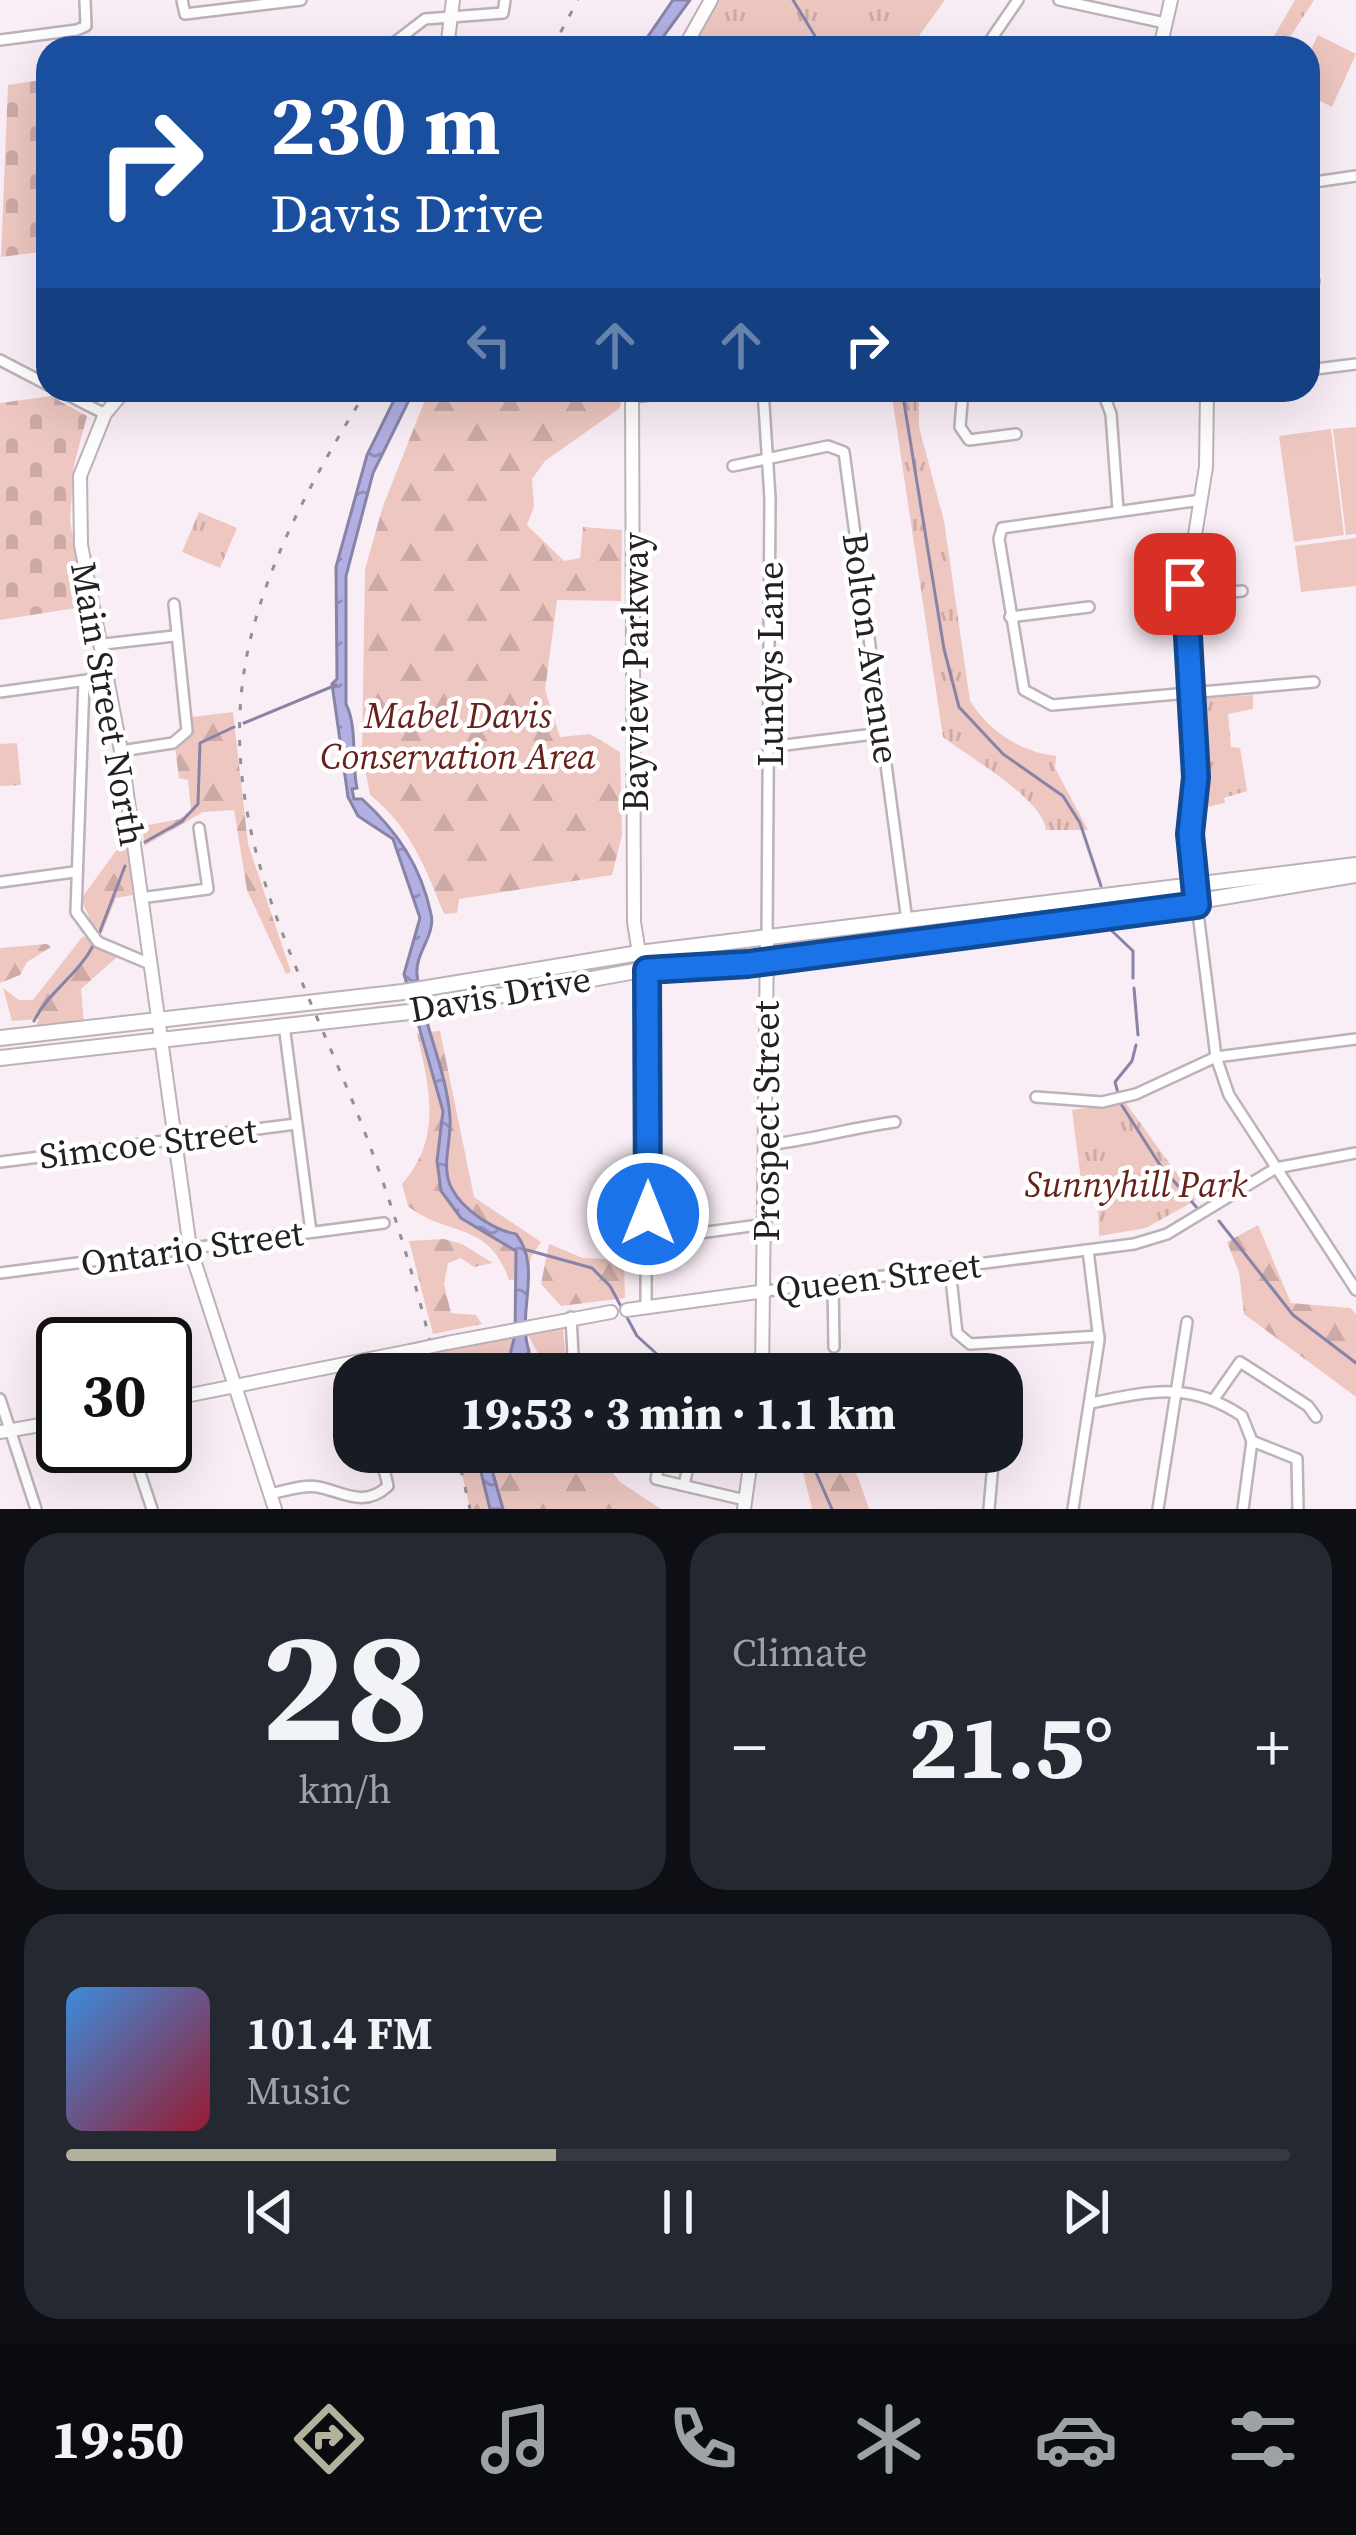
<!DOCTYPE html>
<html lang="en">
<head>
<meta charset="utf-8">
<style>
  body { margin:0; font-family:"Source Serif 4",serif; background:#242831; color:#f1f3f6; height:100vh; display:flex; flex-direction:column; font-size:45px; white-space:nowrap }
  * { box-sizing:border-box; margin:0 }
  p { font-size:39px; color:#9ea1a6 }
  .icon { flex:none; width:66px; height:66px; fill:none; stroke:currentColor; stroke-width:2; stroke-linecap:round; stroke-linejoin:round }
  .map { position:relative; height:1509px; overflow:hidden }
  .sheet { display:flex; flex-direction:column; gap:24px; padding:24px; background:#0d0f14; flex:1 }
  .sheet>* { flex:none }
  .top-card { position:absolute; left:36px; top:36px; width:1284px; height:366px; border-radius:36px; box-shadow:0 12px 48px #0002; background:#1a4fa0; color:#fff; overflow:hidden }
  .speed { position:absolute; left:36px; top:1317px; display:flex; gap:24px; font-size:60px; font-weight:700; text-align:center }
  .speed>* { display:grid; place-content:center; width:156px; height:156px; border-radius:50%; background:#171b24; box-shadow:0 12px 48px #0002; line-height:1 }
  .speed .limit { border:6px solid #111; border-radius:18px; background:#fff; color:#111 }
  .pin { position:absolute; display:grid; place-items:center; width:102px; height:102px; color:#fff; margin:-51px; border-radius:24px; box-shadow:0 6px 18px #0006 }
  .me { position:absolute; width:132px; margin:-66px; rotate:0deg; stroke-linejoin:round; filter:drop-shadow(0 0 9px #0008) }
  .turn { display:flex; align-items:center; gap:42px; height:252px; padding:0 36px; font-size:54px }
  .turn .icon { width:156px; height:156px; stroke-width:2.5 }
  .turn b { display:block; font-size:84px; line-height:102px }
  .lanes { display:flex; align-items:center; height:114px; padding:0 36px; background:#0003; justify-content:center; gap:60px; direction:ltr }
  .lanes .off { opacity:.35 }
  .big { font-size:90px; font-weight:800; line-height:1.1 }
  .sheet .card { flex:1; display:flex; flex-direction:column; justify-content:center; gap:18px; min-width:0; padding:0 42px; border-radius:36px; background:#242831 }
  .sheet .dial { align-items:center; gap:0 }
  .dial b { font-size:156px; line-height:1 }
  .song { display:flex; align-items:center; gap:36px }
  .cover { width:144px; height:144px; border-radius:18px; background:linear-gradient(135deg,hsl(210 70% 55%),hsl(350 70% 35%)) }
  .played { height:12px; border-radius:6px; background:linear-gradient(90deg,#b2b29c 40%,#363941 40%) }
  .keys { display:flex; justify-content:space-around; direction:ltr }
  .heat { display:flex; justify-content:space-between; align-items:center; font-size:66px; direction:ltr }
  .sheet .tiles { flex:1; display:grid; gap:24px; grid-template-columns:1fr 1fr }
  .card:last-child { grid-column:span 2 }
  .trip { position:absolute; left:333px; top:1353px; width:690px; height:120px; border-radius:36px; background:#171b24; box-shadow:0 12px 48px #0002; font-weight:800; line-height:120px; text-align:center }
  .tabs { display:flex; height:192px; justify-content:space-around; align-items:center; background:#090b0e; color:#9ea1a6 }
  .tabs .icon { width:84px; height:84px }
  .tabs .current { color:#b2b29c }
  .tabs b { font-size:54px; color:#f1f3f6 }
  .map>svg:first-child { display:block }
</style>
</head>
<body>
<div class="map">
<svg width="1356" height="1509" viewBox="0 0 1356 1509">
  <defs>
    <pattern id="grass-tufts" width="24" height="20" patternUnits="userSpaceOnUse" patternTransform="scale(3)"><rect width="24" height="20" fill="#eec7c1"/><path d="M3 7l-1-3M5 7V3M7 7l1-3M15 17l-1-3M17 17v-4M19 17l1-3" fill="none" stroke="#ccaaa6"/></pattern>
    <pattern id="forest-firs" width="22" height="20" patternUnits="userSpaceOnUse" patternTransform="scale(3)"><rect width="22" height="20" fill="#eec7c1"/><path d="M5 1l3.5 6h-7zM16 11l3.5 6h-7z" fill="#ccaaa6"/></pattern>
    <pattern id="cemetery-stones" width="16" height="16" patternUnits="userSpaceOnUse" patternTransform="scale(3)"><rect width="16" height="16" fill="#eec7c1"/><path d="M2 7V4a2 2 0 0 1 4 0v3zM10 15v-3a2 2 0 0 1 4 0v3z" fill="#ccaaa6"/></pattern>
    <pattern id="water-ripples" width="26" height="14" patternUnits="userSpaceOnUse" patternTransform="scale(3)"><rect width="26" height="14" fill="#b2b0e2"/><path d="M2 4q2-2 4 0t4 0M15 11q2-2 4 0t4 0" fill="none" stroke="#908fb7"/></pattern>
  </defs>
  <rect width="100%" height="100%" fill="#faeef6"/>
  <g fill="url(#grass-tufts)">
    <polygon points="719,0 945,0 910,48 691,48"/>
    <polygon points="1295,0 1314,0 1283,48 1267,48"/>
    <path d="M891 390H919V427L944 521 970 701C990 732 1019 751 1056 756L1055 768 1088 830H1046C1044 800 969 757 943 737Z"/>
    <polygon points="199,512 237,528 220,568 182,552"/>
    <polygon points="1253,695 1253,709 1228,714 1231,747 1240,748 1247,791 1224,798 1225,803 1198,809 1196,699"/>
    <polygon points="1125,1102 1196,1200 1146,1228 1099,1236 1098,1188 1082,1189 1072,1110"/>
    <polygon points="563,1329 567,1374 549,1374 527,1333"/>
  </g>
  <g fill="url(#forest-firs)">
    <path d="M429 390H623L620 408 545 461 532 479 534 507 527 525 564 561 580 558 583 527 622 530 621 601 557 600 545 690 560 737 590 734 620 752 622 835 612 875 459 899 457 913 444 914C425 866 410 827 370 795L362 752 365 569 383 506Z"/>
    <polygon points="233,712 248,844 291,972 286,974 247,890 234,810 203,812 144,846 143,826 180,819 191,810 188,780 179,778 175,747 191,734 192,717"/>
    <polygon points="17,743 21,785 0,786 0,744"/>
    <polygon points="126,837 133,895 116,898 102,933 92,923 81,899"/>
    <polygon points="83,936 117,957 81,989 84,1023 34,1029 39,1019 12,1021 3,988 19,1000 33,1000"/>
    <polygon points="47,944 51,947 27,962 20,975 0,983 0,948"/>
    <path d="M440 1031 474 1197 541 1242 531 1257 528 1278 509 1280C489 1220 446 1237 408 1206L402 1184C443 1138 429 1087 417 1033Z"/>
    <polygon points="1258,1225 1291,1303 1350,1308 1356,1314 1356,1397 1244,1314 1239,1272 1227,1242"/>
    <polygon points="444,1239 462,1244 493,1263 474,1267 461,1258 448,1263 444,1284 451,1313 476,1315 482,1324 433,1334 409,1241"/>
    <polygon points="549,1244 583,1258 624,1260 625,1298 561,1306 541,1284"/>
    <polygon points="511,1336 536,1356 546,1374 438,1374 433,1353"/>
    <polygon points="935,1360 932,1374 833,1374"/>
    <polygon points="457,1452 597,1452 620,1482 661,1509 470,1509"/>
    <polygon points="798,1452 838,1452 858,1477 869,1509 812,1509"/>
  </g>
  <g fill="url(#cemetery-stones)">
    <polygon points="48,79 48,251 1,257 8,85"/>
    <polygon points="51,396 87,416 74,465 70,522 88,606 0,620 0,403"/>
  </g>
  <g fill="#eec7c1">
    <polygon points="1318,35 1356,54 1332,107 1308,95 1308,56"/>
    <polygon points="1356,427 1356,534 1346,535 1333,429"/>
    <polygon points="1331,429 1344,535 1294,542 1279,436"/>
    <polygon points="1356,538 1356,586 1301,592 1295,546"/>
  </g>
  <g fill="url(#water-ripples)" stroke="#8784a8" stroke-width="3">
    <polygon points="673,0 690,0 655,48 640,48"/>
    <path d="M399 390H414L373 473 346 576V704C358 728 351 761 357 788L352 789 354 799H362C397 831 421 866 431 914 436 935 415 953 417 974 422 1023 446 1067 450 1117 452 1140 440 1168 452 1189 464 1211 494 1230 516 1234 543 1268 516 1313 529 1351L518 1374H505L515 1335 516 1251 461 1218 441 1191 437 1161 443 1111 404 974 420 918 393 839 358 816 348 797 332 684 337 679 336 567 367 455Z"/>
    <polygon points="476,1452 487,1452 503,1509 490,1509"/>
  </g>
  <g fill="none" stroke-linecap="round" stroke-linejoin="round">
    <g stroke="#8784a8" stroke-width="3">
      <polyline points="793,0 815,36"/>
      <polyline points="902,390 944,649 959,707 1003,754 1063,796 1080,823 1101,886"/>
      <polyline points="244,723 336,685"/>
      <polyline points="145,842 182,821 198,804 200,743 234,727"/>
      <polyline points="1112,931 1133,951 1133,978"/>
      <polyline points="99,934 125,866"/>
      <polyline points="1134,988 1138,1035"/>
      <path d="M34 1021C49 991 77 976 93 946"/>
      <polyline points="1118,1093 1115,1082 1132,1061 1136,1045"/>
      <polyline points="1121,1104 1160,1165 1198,1209"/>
      <polyline points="1219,1221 1293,1315 1356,1363"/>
      <polyline points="527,1250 592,1268 610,1286 637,1336 679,1374"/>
      <polyline points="807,1452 832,1509"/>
    </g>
    <g stroke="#bdb2b9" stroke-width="14">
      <g id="street">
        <polyline points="182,0 185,14 301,0"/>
        <polyline points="1059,0 1165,23"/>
        <polyline points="0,40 77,30 86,26 85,0"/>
        <polyline points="387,48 425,19 503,13 505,0"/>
        <polyline points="985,48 1018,0"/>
        <polyline points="1308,183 1356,176"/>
        <polyline points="1308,280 1314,281"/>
        <polyline points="0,360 48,385"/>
        <polyline points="1308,370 1356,364"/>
        <polyline points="58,390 105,414"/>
        <polyline points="763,390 770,498 767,939"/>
        <polyline points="963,390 960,427 969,440 1016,434"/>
        <polyline points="1102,390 1111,414 1118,510"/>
        <polyline points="632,397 695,390 762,394"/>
        <polyline points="733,466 828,446 844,452 907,921"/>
        <polyline points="1201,500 1002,528 999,539 1024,690 1052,705 1314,682"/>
        <polyline points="1185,597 1242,591"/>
        <polyline points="1010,617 1089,607"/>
        <polyline points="104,644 174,636"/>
        <polyline points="84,681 76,912 98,942 150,964"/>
        <polyline points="0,692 109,677"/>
        <polyline points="769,747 882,733"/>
        <polyline points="121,751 173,743 187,731 174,604"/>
        <polyline points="0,882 74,872"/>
        <polyline points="140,898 208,889 199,828"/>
        <polyline points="1197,905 1216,1057 1229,1095 1356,1290"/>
        <polyline points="284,1025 311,1232"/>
        <polyline points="1036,1097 1102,1102 1136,1094 1216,1057 1356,1039"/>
        <path d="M766 1145C811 1140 850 1128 895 1122"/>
        <polyline points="0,1162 296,1124"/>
        <polyline points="648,1240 766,1224"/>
        <polyline points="950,1269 957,1333 970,1344 1099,1336"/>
        <polyline points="0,1273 384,1223"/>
        <polyline points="833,1283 834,1347"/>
        <polyline points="766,1291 1134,1244 1167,1234 1276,1168 1356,1153"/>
        <polyline points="646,1307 647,971"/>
        <polyline points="571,1317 574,1374"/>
        <polyline points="344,1364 354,1398"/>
        <polyline points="0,1399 36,1509"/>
        <polyline points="1214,1399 1240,1362 1308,1406 1316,1417"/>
        <path d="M1091 1403C1149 1391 1191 1381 1242 1416L1252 1441 1243 1509"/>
        <polyline points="1252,1441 1297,1459 1298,1509"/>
        <polyline points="131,1446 152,1509"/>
        <polyline points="662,1452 656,1479 745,1500"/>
        <polyline points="684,1485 690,1458"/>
        <path d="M270 1494C284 1491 304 1484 318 1487 341 1491 364 1509 388 1486L380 1452"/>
        <polyline points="989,1509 994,1452"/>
        <polyline points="1073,1509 1099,1340 1088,1250"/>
        <polyline points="1158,1509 1187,1322"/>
      </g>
    </g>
    <g stroke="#bdb2b9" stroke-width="16">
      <g id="secondary">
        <polyline points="447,48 453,0"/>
        <polyline points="684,48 711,0"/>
        <polyline points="1160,48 1171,0"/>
        <polyline points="125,390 105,414 80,476 81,545 121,751 190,1248 275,1509"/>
        <polyline points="632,390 634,922 639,953"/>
        <polyline points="1195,890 1190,834 1196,777 1185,597 1206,467 1207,390"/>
        <polyline points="627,1310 766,1291"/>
        <polyline points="447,1343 611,1312"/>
        <polyline points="762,1374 767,939"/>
        <polyline points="165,1400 410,1351"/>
        <polyline points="0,1432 63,1421"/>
        <polyline points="744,1509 752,1452"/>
      </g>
    </g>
    <g stroke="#bdb2b9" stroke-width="18">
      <g id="primary">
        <polyline points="0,1038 403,992 639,953 1356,865"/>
        <polyline points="0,1058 409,1012 636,971 747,964 1060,924 1356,875"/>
      </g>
    </g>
    <use href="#street" stroke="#fff" stroke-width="9"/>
    <use href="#secondary" stroke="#fff" stroke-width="12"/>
    <use href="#primary" stroke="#fff" stroke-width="14"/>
    <g stroke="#968e93" stroke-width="3" stroke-dasharray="6 12" stroke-linecap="butt">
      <polyline points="552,48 578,0"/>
      <path d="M367 390C319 467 269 556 249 645 213 808 287 943 347 1088 386 1181 415 1276 438 1374"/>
      <polyline points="457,1452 470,1509"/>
    </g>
    <g stroke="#bdb2b9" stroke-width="16" stroke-linecap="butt">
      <polyline id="secondary-bridge" points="410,1351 447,1343"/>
    </g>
    <use href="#secondary-bridge" stroke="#fff" stroke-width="12"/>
  </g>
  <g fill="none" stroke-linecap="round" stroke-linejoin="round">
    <g stroke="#114b97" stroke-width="30">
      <polyline id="route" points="648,1214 647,970 748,964 1197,905 1190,834 1196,777 1185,584"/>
    </g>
    <use href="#route" stroke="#1a73e8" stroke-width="21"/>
  </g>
  <g text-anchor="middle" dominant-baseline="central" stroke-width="9" stroke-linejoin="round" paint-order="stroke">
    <g font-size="36" fill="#231f22" stroke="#fff">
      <text transform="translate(871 648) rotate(82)">Bolton Avenue</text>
      <text transform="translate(770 664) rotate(-90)">Lundys Lane</text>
      <text transform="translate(635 672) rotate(-90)">Bayview Parkway</text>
      <text transform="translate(108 704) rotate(80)">Main Street North</text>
      <text transform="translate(500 994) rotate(-10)">Davis Drive</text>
      <text transform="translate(766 1121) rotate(-90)">Prospect Street</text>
      <text transform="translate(148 1143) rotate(-7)">Simcoe Street</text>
      <text transform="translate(192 1248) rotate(-8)">Ontario Street</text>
      <text transform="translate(878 1277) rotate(-7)">Queen Street</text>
    </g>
    <g font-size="36" font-style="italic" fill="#67221b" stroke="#fff">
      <text x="458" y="715">Mabel Davis<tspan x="458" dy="41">Conservation Area</tspan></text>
      <text x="1136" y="1184">Sunnyhill Park</text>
    </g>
  </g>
</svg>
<div class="speed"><div class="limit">30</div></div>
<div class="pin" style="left:1185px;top:584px;background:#d93025"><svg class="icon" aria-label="arrive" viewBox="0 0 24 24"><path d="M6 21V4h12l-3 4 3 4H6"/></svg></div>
<svg class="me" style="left:648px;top:1214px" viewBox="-20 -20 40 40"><circle r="17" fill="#1a73e8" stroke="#fff" stroke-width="3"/><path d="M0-11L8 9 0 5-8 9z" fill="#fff"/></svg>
<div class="trip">19:53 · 3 min · 1.1 km</div>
<div class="top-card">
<div class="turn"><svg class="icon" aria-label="right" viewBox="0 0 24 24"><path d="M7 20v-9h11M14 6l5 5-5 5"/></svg><div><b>230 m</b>Davis Drive</div></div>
<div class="lanes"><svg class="icon off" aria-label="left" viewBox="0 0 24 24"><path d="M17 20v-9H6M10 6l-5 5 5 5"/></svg><svg class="icon off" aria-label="ahead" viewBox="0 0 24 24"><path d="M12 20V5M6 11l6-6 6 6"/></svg><svg class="icon off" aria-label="ahead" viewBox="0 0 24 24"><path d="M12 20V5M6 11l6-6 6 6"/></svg><svg class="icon" aria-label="right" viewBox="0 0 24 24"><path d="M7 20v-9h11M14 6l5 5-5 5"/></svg></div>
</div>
</div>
<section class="sheet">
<div class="tiles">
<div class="card dial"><b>28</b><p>km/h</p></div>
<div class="card"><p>Climate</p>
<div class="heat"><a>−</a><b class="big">21.5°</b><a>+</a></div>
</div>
<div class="card">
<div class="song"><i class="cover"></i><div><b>101.4 FM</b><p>Music</p></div></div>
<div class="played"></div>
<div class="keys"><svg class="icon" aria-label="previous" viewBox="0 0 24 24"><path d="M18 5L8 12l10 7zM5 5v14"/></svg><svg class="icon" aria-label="pause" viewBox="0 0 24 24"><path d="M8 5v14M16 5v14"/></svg><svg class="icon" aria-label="next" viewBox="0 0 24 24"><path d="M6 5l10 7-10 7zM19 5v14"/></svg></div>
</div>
</div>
</section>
<nav class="tabs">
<b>19:50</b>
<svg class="icon current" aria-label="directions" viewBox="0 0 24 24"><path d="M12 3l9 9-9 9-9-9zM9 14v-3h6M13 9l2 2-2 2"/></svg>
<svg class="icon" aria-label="music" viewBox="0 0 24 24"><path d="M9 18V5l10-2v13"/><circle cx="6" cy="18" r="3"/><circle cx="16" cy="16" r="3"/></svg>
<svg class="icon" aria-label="phone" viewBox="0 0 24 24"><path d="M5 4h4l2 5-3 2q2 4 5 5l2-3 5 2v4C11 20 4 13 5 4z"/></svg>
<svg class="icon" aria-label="climate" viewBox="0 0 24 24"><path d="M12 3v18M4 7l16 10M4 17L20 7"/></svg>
<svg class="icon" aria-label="car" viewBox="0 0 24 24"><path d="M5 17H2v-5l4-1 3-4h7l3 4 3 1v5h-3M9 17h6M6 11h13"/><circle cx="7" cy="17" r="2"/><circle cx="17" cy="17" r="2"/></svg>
<svg class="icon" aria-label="filters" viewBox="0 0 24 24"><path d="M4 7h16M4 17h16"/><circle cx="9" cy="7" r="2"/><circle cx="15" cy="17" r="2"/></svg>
</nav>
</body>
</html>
